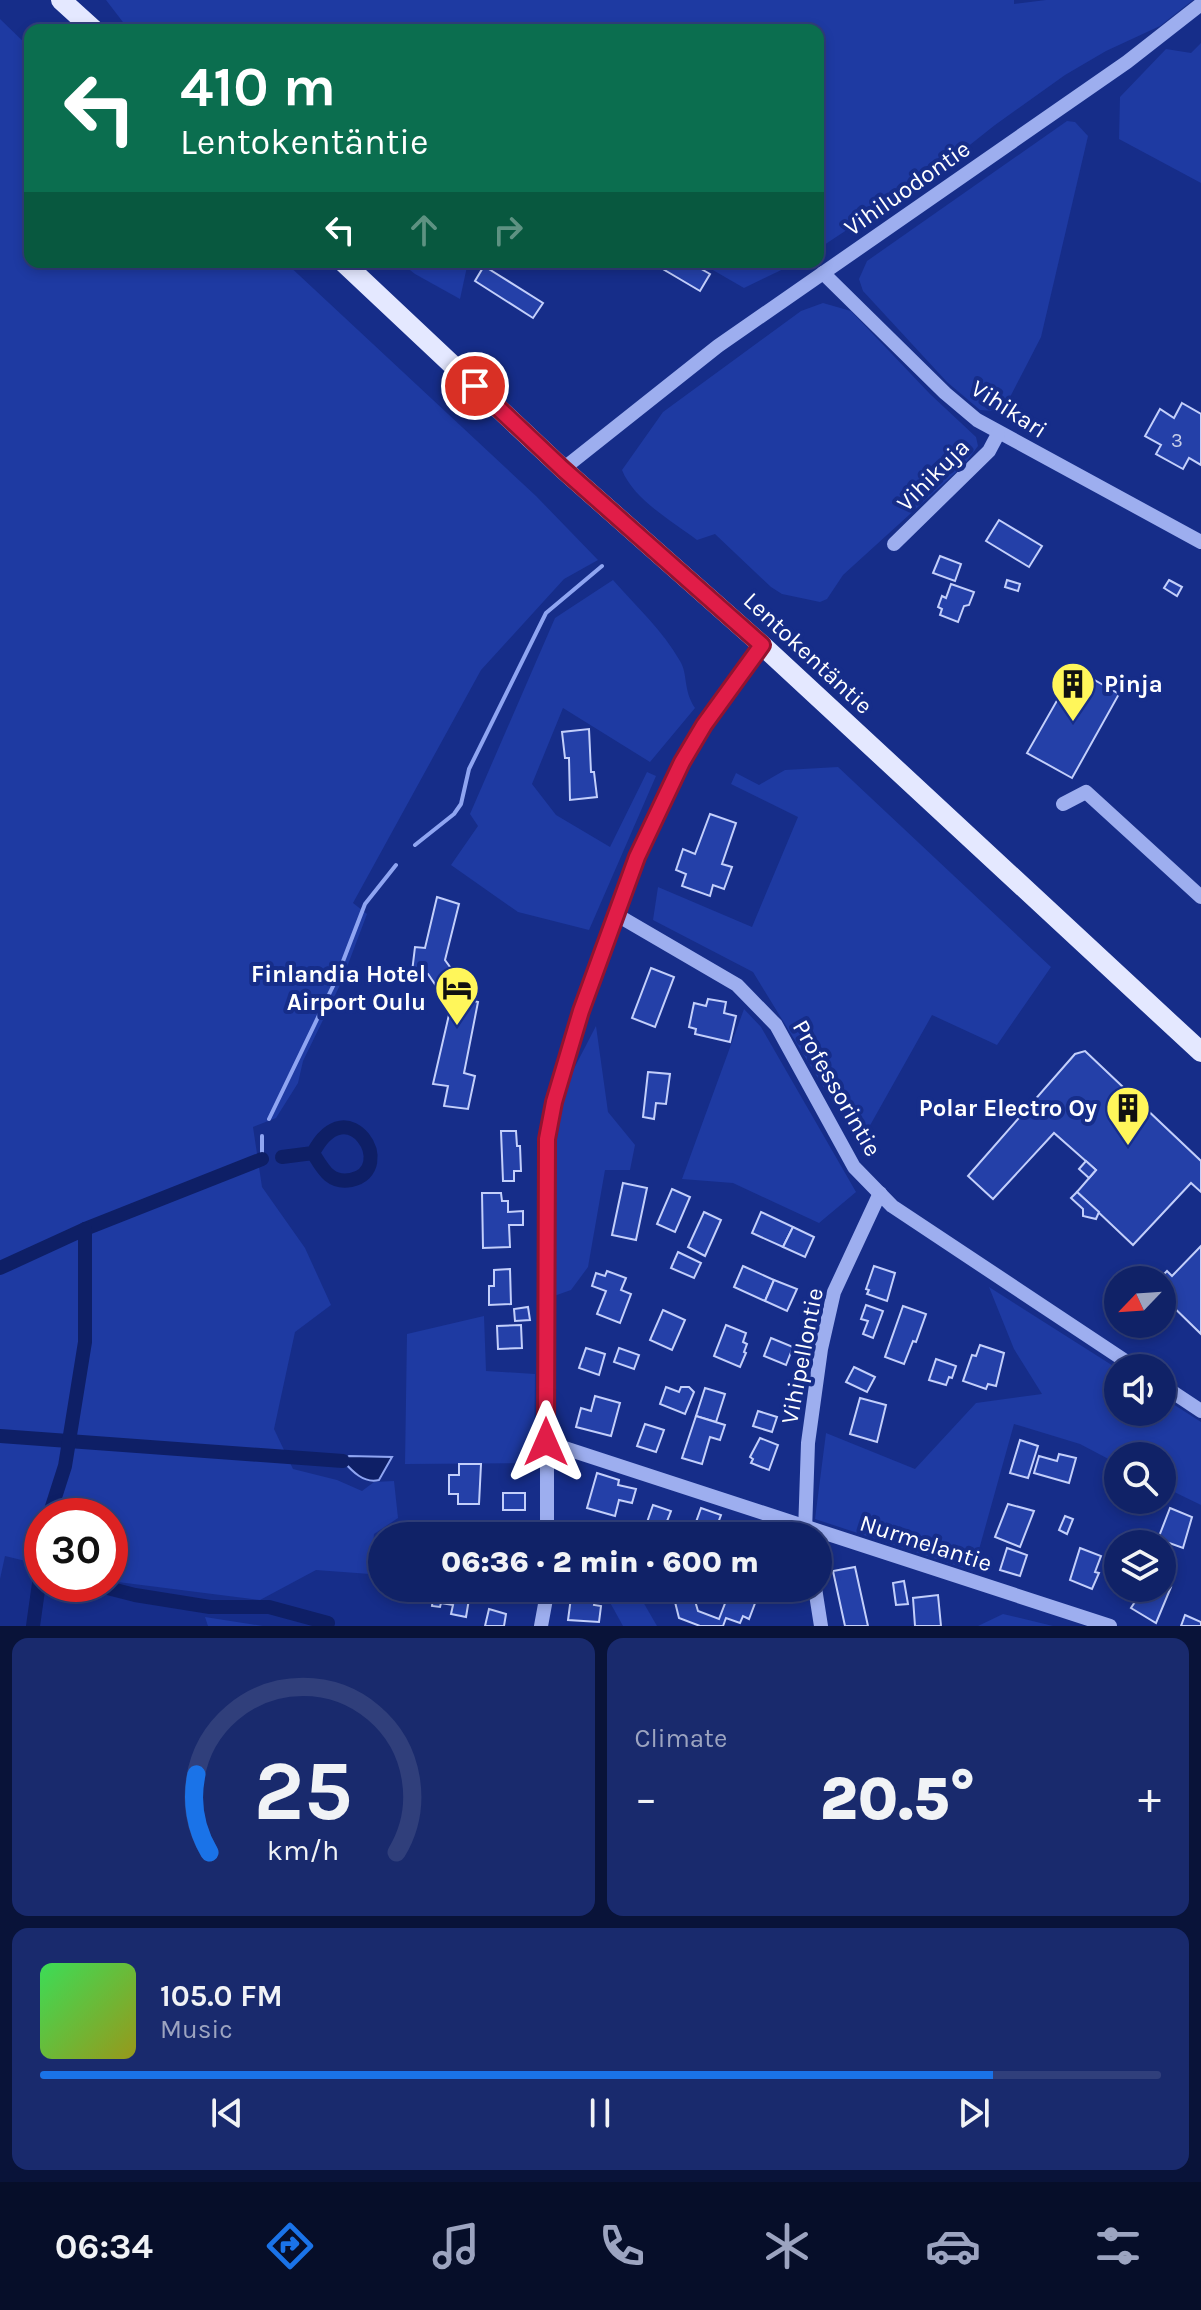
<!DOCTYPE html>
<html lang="en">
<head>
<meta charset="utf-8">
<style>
  body { margin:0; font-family:Karla,sans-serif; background:#192a6d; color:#f1f3f6; height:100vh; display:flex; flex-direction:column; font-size:30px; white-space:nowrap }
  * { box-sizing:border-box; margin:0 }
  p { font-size:26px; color:#9ca4c0 }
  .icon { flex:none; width:44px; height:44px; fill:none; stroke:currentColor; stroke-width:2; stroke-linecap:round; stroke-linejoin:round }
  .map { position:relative; height:1626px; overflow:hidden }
  .panel { display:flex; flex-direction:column; gap:12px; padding:12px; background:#091339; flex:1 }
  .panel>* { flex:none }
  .guide { position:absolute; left:24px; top:24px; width:800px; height:244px; border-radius:16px; box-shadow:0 4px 12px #0003,0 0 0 2px #303f7b; background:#0b6e4f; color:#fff; overflow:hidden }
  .needle { width:52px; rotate:245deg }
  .tools { position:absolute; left:1104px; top:1266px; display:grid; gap:16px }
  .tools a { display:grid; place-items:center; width:72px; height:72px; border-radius:50%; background:#102267; box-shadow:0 4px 12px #0003,0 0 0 2px #303f7b; font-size:40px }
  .speed { position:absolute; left:24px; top:1498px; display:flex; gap:16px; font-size:40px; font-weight:700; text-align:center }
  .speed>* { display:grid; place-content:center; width:104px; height:104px; border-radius:50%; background:#102267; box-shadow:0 4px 12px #0003,0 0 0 2px #303f7b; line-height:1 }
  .speed .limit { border:12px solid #d22; background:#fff; color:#111 }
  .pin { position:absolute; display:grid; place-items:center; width:68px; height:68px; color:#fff; margin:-34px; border:4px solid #fff; border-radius:50%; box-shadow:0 2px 8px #0007 }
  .me { position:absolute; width:88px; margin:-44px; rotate:0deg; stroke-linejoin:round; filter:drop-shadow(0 0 6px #0008) }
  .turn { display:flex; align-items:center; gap:28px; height:168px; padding:0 24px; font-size:36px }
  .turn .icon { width:104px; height:104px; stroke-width:2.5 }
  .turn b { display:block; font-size:56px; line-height:68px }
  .lanes { display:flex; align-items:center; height:76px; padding:0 24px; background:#0003; justify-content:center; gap:40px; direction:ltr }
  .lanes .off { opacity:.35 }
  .big { font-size:60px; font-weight:800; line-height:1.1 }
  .panel .tile { flex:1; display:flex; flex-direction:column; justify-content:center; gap:12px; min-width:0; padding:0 28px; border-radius:16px; background:#192a6d }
  .panel .dial { align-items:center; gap:0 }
  .dial svg { height:208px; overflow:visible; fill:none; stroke:#303f7b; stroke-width:7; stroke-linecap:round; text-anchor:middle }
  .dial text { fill:#f1f3f6; stroke:none }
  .song { display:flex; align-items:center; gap:24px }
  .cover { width:96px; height:96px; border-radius:12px; background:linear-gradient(135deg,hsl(130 70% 55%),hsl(60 70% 35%)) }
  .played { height:8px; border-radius:4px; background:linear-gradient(90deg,#1a73e8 85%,#303f7b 85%) }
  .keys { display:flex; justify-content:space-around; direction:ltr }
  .heat { display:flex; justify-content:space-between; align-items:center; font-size:44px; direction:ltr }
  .panel .tiles { flex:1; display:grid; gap:12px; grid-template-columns:1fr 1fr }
  .tile:last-child { grid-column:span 2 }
  .trip { position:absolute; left:368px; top:1522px; width:464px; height:80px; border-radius:40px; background:#102267; box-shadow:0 4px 12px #0003,0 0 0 2px #303f7b; font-weight:800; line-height:80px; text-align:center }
  .tab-bar { display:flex; height:128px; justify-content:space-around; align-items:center; background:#060e29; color:#9ca4c0 }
  .tab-bar .icon { width:56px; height:56px }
  .tab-bar .selected { color:#1a73e8 }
  .tab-bar b { font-size:36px; color:#f1f3f6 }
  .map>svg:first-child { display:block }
</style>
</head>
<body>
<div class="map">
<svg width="1201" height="1626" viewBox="0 0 1201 1626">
  <rect width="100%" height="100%" fill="#162d89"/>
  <g fill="#1e3aa2">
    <polygon points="106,0 1014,0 1014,4 1046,0 1193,0 1160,26 1106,51 1065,75 995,125 942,167 818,249 818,30 129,30"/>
    <polygon points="0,19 30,48 30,262 285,262 536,496 598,560 564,579 481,670 353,903 367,914 341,983 303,1061 298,1083 276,1118 253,1127 262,1187 305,1248 331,1305 295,1332 274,1429 293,1469 337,1480 362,1491 374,1482 394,1481 398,1518 374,1534 370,1574 316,1570 260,1600 110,1581 110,1516 42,1516 42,1565 5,1556 0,1579"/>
    <polygon points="1201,43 1201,183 1119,139 1120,97 1166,49 1191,53"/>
    <polygon points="1067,121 1075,122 1088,136 1041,337 1009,399 995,411 980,410 947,382 863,291 859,279 867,261"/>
    <polygon points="400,262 468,262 460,299 415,274"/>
    <polygon points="699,262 798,262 744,288"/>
    <path d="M823 303 851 311 930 394 976 437 978 446 964 465 843 575 827 599 820 602 782 594 771 587 715 534 697 540C672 521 634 500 622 470L663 412 801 311Z"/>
    <path d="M613 580C636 606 663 631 680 661 688 674 683 690 695 708L650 762 563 708 532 784 556 815 610 847 647 772 656 776 589 930 518 912 451 865 478 826 470 814 555 618Z"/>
    <polygon points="838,767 1051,967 997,1045 932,1015 859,1145 753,972 653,920 658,887 752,927 798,817 731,784 736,773 759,785 785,770"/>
    <polygon points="744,1009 761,1027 856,1192 819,1223 733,1183 682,1179"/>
    <polygon points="596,1026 608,1112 635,1145 630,1170 605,1170 588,1267 571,1290 554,1296 555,1140 567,1082"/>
    <polygon points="989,1287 1118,1369 1118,1412 1162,1412 1162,1397 1201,1422 1201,1505 1162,1486 1162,1456 1118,1456 1118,1464 1080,1444 1014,1424 973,1571 815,1519 826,1433 915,1469 976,1403 1042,1394 1014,1349"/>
    <polygon points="484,1316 486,1371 535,1374 534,1463 405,1464 407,1334"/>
    <polygon points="602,1588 635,1588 657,1626 623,1626"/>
    <polygon points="1003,1614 1053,1626 978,1626"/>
    <polygon points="205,1617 263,1626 208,1626"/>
  </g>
  <path fill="#0e1f66" stroke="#8fa5f2" stroke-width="2" d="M349 1456 392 1457 379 1480C364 1484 352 1471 343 1461Z"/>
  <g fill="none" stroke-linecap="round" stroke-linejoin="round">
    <g stroke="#8fa5f2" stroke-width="4">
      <polyline points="415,845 454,814 461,804 469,769 546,613 602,566"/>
      <polyline points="269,1119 335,982 365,904 396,865"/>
      <polyline points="262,1136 262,1159"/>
    </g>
    <g stroke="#0e1f66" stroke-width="14">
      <path d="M282 1157 313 1153C323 1169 330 1184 351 1180 399 1170 348 1086 313 1153"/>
      <polyline points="0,1268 85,1229 262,1159"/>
      <polyline points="0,1436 343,1461"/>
      <polyline points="49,1516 65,1466 85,1342 85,1229"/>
      <polyline points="92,1584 135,1595 210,1607 269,1607 328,1623"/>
      <polyline points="33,1626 42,1562"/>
    </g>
  </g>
  <g fill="#2440a8" stroke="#c3cffb" stroke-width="2">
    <polygon points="651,262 689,262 710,274 700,291"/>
    <polygon points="484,266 543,303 533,318 475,281"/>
    <polygon points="1182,403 1201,414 1201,465 1189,458 1183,469 1156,454 1161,445 1145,436 1160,409 1174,418"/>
    <polygon points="999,520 1042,546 1029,567 986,541"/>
    <polygon points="940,556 961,564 955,581 933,573"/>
    <polygon points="1007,580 1020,584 1018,591 1005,587"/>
    <polygon points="1169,580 1182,587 1177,596 1164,588"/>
    <polygon points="951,584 974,592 969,605 964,606 958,622 940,615 942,609 938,607 942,596 946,598"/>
    <polygon points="1075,669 1119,694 1072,778 1027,753"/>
    <polygon points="589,729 591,772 594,772 597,797 570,800 569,758 565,758 562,732"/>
    <polygon points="710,814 736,823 722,864 732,867 724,889 713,885 710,896 682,886 686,874 676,870 683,849 695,854"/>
    <polygon points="437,897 459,904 445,960 466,989 447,1002 428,974 412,972 415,947 425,948"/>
    <polygon points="651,968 674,977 655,1027 632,1018"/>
    <polygon points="462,998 478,1002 464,1073 475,1076 468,1109 444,1106 448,1086 433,1084 451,1006"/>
    <polygon points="708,999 726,1002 724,1013 736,1016 730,1042 695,1034 696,1029 689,1027 694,1003 706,1006"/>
    <polygon points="1085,1051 1201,1161 1201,1192 1191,1183 1133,1245 1077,1192 1096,1170 1054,1133 993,1199 968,1176 1075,1054"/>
    <polygon points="648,1072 670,1074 666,1104 656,1103 654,1119 643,1117"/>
    <polygon points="501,1131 516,1131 517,1146 520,1146 521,1171 514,1171 514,1181 503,1181"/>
    <polygon points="1086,1161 1096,1170 1089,1178 1079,1169"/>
    <polygon points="623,1183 647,1188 636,1240 612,1235"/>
    <polygon points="672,1189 690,1197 675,1232 657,1224"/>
    <polygon points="1077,1192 1099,1212 1096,1219 1083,1216 1083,1209 1071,1198"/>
    <polygon points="482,1193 501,1193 502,1201 508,1201 508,1212 523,1211 523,1225 509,1225 510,1247 483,1248"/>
    <polygon points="704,1212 721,1220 705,1256 688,1247"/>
    <polygon points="761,1212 793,1227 783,1247 752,1233"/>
    <polygon points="793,1227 814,1237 805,1257 783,1247"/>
    <polygon points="1201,1246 1201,1334 1162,1296 1164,1284 1159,1279 1167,1271 1172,1276"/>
    <polygon points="678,1252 701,1263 694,1278 671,1268"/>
    <polygon points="743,1266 774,1280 765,1301 734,1287"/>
    <polygon points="874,1266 895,1273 887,1301 867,1294 869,1290 866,1289"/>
    <polygon points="510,1269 511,1304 489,1305 489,1286 494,1286 494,1270"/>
    <polygon points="607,1271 626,1278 621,1290 631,1294 620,1323 597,1314 606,1291 592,1286 596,1273 605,1276"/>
    <polygon points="774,1280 797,1289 787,1311 765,1301"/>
    <polygon points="866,1305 883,1311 873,1338 863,1334 868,1321 861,1319"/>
    <polygon points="903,1306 926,1314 916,1342 913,1341 904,1364 885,1357"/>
    <polygon points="528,1307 530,1320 515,1321 514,1309"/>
    <polygon points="663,1310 685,1320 672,1350 650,1340"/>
    <polygon points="521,1325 522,1348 498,1349 497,1326"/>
    <polygon points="726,1325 746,1333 743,1342 747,1344 744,1352 746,1353 740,1367 714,1356"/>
    <polygon points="771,1338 793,1347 786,1365 764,1356"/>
    <polygon points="980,1345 1004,1353 996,1386 988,1384 986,1389 963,1381 972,1355 976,1356"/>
    <polygon points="586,1348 605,1354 599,1375 579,1368"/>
    <polygon points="619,1348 639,1355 634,1369 614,1362"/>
    <polygon points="936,1359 956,1366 952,1378 949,1377 946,1385 929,1380"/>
    <polygon points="854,1367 875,1377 867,1392 846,1382"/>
    <polygon points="666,1387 679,1392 681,1387 689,1387 694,1392 685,1414 660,1404"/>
    <polygon points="705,1388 725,1394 716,1422 696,1416"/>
    <polygon points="595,1396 620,1403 611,1436 576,1427 581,1408 591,1411"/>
    <polygon points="860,1398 886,1405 877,1442 850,1434"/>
    <polygon points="758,1411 777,1417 772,1432 753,1426"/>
    <polygon points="696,1416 725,1425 720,1440 710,1437 702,1464 682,1458"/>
    <polygon points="645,1424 664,1430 656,1452 637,1446"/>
    <polygon points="760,1438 778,1445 769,1470 751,1463 753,1459 750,1457"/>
    <polygon points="1020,1440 1038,1446 1028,1478 1010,1473"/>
    <polygon points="1059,1454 1076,1458 1069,1483 1034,1473 1039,1456 1057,1461"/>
    <polygon points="459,1464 481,1464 479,1504 458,1504 458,1494 449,1494 449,1475 459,1475"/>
    <polygon points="597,1473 619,1480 618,1485 636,1489 632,1503 619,1500 615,1516 587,1508"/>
    <rect x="503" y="1493" width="22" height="17"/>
    <polygon points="1008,1504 1034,1511 1020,1547 995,1537"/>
    <polygon points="653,1505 671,1511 662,1534 645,1528"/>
    <polygon points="701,1508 721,1515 713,1536 691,1536"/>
    <polygon points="1170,1508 1192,1517 1183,1548 1158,1539"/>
    <polygon points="1065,1516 1073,1519 1067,1534 1059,1530"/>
    <polygon points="441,1525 473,1525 473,1533 489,1533 489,1536 441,1536"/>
    <polygon points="1007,1548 1027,1555 1020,1576 1000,1570"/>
    <polygon points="1080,1548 1101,1556 1095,1572 1099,1573 1092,1589 1070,1580"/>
    <polygon points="855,1567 868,1626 845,1626 833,1571"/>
    <polygon points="904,1581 908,1604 896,1605 893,1583"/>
    <polygon points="1162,1583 1171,1587 1156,1623 1131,1608 1144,1588 1162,1588"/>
    <polygon points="436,1588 463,1589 461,1598 469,1599 466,1617 451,1614 453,1605 441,1603 440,1607 432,1606 433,1598 426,1597 427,1592 435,1593"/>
    <polygon points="731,1588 751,1593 750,1596 757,1598 749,1619 743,1616 740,1623 726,1618 723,1626 700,1626 679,1618 674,1598 693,1594 698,1611 719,1619"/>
    <polygon points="572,1590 596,1594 594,1605 601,1606 599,1622 568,1620"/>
    <polygon points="938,1595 941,1626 915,1626 913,1598"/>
    <polygon points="489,1609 506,1614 504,1626 485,1626"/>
    <polygon points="1185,1615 1201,1622 1201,1626 1181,1626"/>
  </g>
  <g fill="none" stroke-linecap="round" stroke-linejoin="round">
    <g stroke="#9daeef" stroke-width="14">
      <polyline points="823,273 945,393 977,420 1201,542"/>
      <polyline points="563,469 718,346 1127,62 1201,4"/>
      <polyline points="894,544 989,451 998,434"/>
      <polyline points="1063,804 1086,792 1201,897"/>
      <polyline points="617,915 737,985 776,1025 854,1167 892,1206 1136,1368"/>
      <polyline points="1162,1385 1201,1411"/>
      <polyline points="546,1442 1110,1626"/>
      <polyline points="805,1532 808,1443 821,1349 834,1292 880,1193"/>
      <polyline points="547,1536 547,1139 554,1102 581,1011 637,857 671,781 704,725 762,645"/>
      <polyline points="815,1588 821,1626"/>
      <polyline points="541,1626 548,1588"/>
    </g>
    <g stroke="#e4e8ff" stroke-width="20">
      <polyline points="61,0 94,30"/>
      <polyline points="343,262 563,469 762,645 1201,1052"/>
    </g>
  </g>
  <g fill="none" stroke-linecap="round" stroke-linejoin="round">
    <g stroke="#92132f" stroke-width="20">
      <polyline id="route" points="475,386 563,469 762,645 704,725 682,762 637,857 581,1011 554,1102 547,1139 546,1442"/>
    </g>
    <use href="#route" stroke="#e11d48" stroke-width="14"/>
  </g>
  <defs>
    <g id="building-pin" transform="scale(2.3)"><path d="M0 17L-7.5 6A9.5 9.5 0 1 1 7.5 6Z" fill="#fff65a" stroke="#162d89"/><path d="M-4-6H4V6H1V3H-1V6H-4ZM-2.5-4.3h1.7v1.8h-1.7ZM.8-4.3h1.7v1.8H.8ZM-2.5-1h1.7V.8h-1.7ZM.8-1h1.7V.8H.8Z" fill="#111"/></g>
    <g id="hotel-pin" transform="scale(2.3)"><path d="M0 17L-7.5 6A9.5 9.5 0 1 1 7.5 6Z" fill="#fff65a" stroke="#162d89"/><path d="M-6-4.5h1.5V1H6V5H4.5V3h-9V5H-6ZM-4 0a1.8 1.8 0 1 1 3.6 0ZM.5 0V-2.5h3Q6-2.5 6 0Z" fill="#111"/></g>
  </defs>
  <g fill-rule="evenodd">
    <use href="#building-pin" x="1073" y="684"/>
    <use href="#hotel-pin" x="457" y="988"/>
    <use href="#building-pin" x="1128" y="1108"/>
  </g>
  <g text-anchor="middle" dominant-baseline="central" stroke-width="8" stroke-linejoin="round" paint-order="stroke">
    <g font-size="20" fill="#c8cfe9">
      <text x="1177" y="440">3</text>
    </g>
    <g font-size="24" fill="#fff" stroke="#162d89">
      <text transform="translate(907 188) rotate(-35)">Vihiluodontie</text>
      <text transform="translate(1009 409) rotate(33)">Vihikari</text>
      <text transform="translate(933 475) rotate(-45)">Vihikuja</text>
      <text transform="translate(808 653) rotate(43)">Lentokentäntie</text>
      <text transform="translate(837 1088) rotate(60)">Professorintie</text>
      <text transform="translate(802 1356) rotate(-79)">Vihipellontie</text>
      <text transform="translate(926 1543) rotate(18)">Nurmelantie</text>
    </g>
    <g font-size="24" font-weight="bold" fill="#fff" stroke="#162d89" text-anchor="end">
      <text x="1104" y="684" text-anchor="start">Pinja</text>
      <text x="426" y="974">Finlandia Hotel<tspan x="426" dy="28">Airport Oulu</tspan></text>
      <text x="1097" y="1108">Polar Electro Oy</text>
    </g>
  </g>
</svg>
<div class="tools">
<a><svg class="needle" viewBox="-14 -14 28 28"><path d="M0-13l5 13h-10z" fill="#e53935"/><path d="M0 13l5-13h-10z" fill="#9ca4c0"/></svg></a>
<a><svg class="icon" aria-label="sound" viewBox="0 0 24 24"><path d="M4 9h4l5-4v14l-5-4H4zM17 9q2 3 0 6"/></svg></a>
<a><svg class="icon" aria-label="search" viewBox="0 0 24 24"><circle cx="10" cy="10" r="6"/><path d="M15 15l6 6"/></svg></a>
<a><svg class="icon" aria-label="layers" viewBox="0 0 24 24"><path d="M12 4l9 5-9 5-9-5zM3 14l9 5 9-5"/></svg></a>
</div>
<div class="speed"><div class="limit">30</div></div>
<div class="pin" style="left:475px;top:386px;background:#d93025"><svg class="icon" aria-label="arrive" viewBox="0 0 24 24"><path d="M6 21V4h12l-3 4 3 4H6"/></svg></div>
<svg class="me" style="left:546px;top:1442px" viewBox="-20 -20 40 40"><path d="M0-17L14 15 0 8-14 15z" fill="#e11d48" stroke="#fff" stroke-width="4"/></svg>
<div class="trip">06:36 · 2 min · 600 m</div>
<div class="guide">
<div class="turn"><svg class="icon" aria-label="left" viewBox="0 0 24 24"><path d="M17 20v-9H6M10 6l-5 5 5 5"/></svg><div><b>410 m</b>Lentokentäntie</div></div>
<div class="lanes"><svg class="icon" aria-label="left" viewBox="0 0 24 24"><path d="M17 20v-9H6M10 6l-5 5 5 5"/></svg><svg class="icon off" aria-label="ahead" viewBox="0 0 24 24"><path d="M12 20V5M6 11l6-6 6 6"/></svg><svg class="icon off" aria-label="right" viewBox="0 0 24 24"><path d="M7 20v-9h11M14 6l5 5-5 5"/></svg></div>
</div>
</div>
<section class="panel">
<div class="tiles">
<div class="tile dial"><svg viewBox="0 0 100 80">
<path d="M14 69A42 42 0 1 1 86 69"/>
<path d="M14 69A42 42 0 0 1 9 39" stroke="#1a73e8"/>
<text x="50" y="56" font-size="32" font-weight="700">25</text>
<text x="50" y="72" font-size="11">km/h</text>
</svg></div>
<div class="tile"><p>Climate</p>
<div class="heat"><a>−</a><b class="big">20.5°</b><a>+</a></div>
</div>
<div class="tile">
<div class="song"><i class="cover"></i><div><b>105.0 FM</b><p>Music</p></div></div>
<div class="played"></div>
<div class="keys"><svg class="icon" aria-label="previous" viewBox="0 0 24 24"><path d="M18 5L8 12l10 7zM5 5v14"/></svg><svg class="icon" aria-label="pause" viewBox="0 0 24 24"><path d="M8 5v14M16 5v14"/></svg><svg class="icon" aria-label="next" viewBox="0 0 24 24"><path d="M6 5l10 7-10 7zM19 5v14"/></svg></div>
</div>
</div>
</section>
<nav class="tab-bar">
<b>06:34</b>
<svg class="icon selected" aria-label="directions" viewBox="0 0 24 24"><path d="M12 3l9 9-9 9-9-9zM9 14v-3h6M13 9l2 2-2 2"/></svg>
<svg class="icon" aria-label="music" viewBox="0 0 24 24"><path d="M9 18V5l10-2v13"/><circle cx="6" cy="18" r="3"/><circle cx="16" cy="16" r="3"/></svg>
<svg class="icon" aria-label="phone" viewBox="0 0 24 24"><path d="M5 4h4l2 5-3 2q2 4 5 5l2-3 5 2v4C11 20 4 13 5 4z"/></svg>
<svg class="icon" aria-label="climate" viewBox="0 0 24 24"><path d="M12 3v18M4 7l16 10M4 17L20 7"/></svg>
<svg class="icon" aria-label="car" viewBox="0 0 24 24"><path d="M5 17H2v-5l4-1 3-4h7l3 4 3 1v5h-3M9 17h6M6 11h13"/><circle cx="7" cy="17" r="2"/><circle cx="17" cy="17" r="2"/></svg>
<svg class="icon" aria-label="filters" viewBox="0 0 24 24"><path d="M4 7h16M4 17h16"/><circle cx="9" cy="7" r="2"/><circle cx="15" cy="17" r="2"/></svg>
</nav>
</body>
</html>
